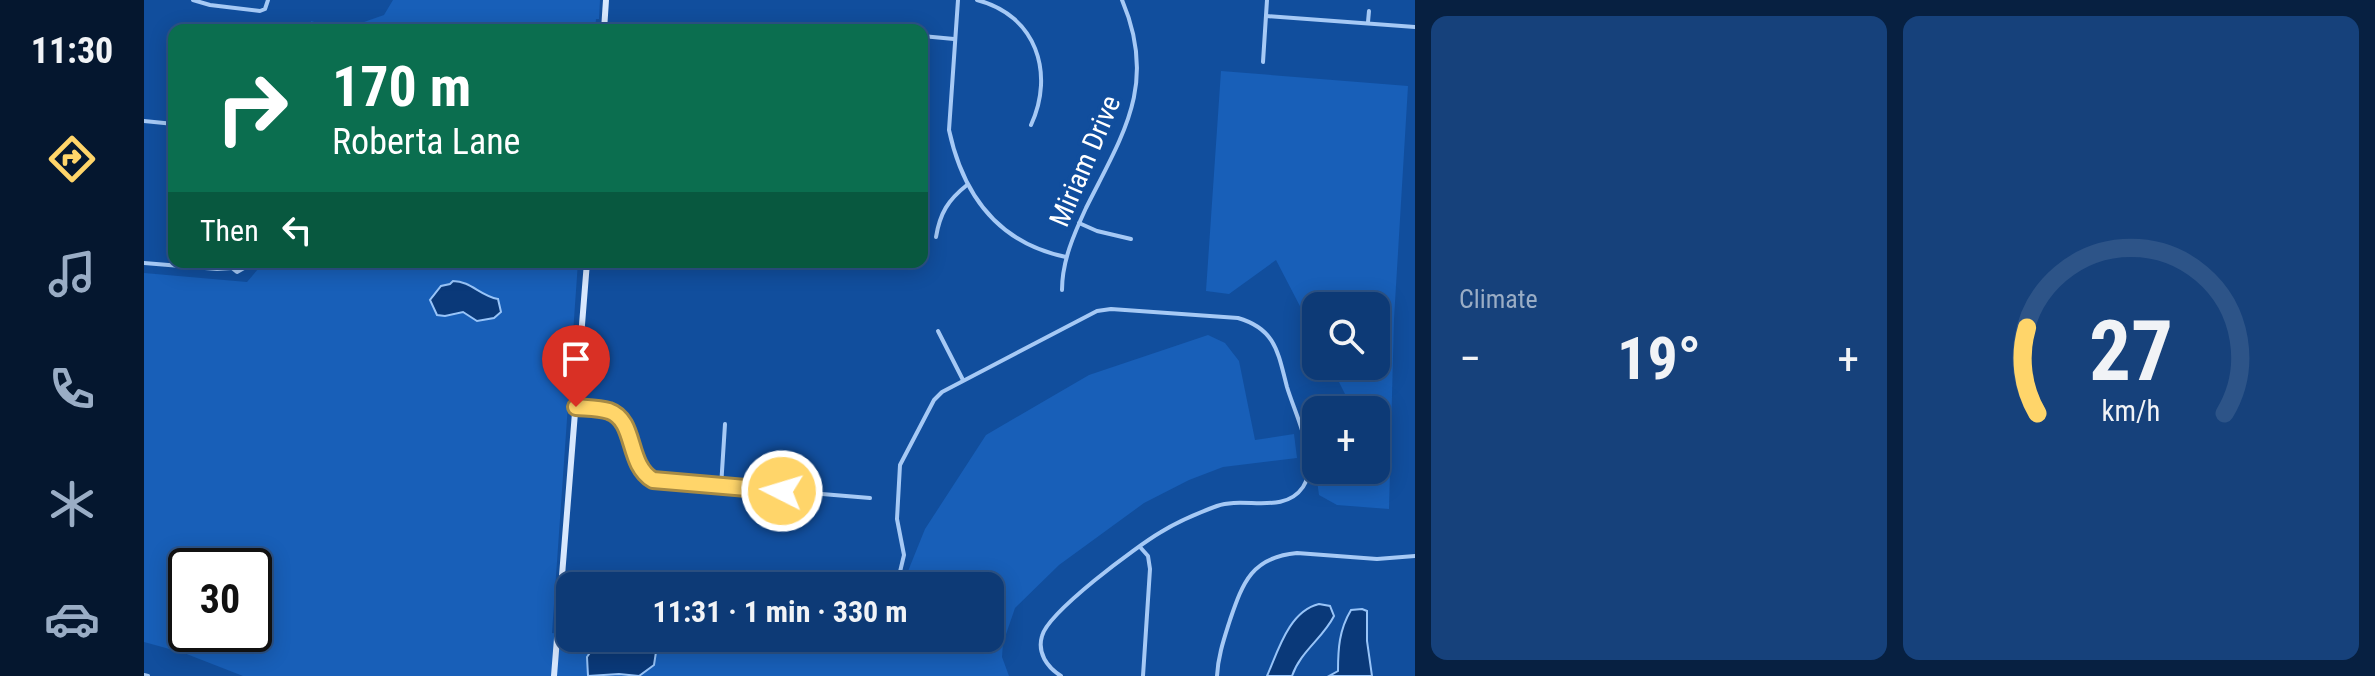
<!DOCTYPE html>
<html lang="en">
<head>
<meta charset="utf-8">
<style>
  body { margin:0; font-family:"Roboto Condensed",sans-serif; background:#16417b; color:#f1f3f6; height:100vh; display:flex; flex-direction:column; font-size:30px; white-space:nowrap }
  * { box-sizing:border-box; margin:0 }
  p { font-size:26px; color:#9aadc5 }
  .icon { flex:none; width:44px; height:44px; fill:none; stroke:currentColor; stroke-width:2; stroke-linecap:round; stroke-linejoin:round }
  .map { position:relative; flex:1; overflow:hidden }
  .panel { display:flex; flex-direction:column; gap:16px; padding:16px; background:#072041; width:960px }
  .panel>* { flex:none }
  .guide { position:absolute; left:24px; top:24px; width:760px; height:244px; border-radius:16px; box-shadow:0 4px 20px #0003,0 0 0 2px #2d5488; background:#0b6e4f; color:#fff; overflow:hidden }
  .fabs { position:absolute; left:1158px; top:292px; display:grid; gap:16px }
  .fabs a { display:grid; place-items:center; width:88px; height:88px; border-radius:16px; background:#0d3a76; box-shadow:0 4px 20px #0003,0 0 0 2px #2d5488; font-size:40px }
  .speed { position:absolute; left:24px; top:548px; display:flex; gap:16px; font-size:40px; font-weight:700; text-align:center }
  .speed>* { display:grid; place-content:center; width:104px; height:104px; border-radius:50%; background:#0d3a76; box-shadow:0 4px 20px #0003,0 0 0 2px #2d5488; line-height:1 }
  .speed .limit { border:4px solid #111; border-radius:12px; background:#fff; color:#111 }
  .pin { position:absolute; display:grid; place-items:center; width:68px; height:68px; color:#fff; margin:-82px -34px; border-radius:50% 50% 50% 0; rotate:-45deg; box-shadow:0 0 8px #0007 }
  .pin .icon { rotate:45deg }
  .me { position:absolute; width:88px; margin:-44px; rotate:275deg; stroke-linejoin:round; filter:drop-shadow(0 0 6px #0008) }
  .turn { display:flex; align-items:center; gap:28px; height:168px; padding:0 32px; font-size:36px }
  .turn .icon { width:104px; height:104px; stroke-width:2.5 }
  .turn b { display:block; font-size:56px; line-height:68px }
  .then { display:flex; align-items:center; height:76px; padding:0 32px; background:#0003; gap:16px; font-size:30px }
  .big { font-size:60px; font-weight:700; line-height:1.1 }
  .panel .widget { flex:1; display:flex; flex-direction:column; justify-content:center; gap:12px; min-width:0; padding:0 28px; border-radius:16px; background:#16417b }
  .panel .dial { align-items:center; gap:0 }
  .dial svg { height:208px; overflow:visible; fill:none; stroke:#2d5488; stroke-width:7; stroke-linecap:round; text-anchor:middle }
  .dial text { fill:#f1f3f6; stroke:none }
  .heat { display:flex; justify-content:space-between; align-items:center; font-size:44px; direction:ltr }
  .panel .tiles { flex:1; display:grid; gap:16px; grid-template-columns:repeat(2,1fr) }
  .trip { position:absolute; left:412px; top:572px; width:448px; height:80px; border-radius:16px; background:#0d3a76; box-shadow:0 4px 20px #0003,0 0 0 2px #2d5488; font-weight:700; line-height:80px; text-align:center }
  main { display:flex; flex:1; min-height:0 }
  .tabs { display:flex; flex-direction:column; width:144px; justify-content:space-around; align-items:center; background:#05172f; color:#9aadc5 }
  .tabs .icon { width:56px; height:56px }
  .tabs .selected { color:#ffd56a }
  .tabs b { font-size:36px; color:#f1f3f6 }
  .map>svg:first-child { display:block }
</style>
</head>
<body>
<main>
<nav class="tabs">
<b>11:30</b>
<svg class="icon selected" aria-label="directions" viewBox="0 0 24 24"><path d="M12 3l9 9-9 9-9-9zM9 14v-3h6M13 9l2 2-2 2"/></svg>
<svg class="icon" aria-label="music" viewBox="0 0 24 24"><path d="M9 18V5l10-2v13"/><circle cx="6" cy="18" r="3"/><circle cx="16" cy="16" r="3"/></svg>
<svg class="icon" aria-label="phone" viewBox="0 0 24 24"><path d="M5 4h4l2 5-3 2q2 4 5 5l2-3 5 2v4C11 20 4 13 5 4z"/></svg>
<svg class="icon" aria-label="climate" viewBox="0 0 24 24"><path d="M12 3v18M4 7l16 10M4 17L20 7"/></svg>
<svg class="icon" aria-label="car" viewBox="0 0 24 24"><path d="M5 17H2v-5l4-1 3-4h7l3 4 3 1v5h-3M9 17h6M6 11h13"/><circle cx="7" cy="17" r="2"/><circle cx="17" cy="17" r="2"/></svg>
</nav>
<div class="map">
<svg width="1271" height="676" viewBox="0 0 1271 676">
  <rect width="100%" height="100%" fill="#114e9d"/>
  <g fill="#185fb8" fill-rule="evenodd">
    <polygon points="249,0 456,0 455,19 452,19 451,30 166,30 167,21 197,30 240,15"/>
    <polygon points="1077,71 1264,86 1250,319 1245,509 1193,505 1175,495 1167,436 1172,431 1172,470 1232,470 1232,410 1192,410 1203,398 1187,366 1232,366 1232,306 1172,306 1172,337 1132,260 1085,294 1062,291"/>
    <path d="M120 262H434L408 633 426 635V638H471L627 649 657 638H846V586H758L781 529 842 435 945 375 1064 335 1081 343 1095 361 1111 440 1150 434 1153 458 1079 467 1045 480 1000 503 915 565 871 608 859 643 858 657 865 676H99L40 653 0 642V273L103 282ZM42 566H110V634H42Z"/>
  </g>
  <g fill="#0a3979" stroke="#98c4f8" stroke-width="2">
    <path d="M309 281C327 281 336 296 354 299L357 312 350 318 333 321 319 312 301 316 293 315 286 300 297 286 306 284Z"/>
    <path d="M1175 604 1186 606 1190 616C1179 638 1156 652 1148 676H1123C1134 651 1145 611 1175 604Z"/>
    <path d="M1218 609 1223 611V641L1228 676H1185L1194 671C1194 649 1195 630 1207 610Z"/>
    <polygon points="456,638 508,638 512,652 510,665 495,676 475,674 444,676 443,657"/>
  </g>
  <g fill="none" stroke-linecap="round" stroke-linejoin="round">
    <g stroke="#a6c9f5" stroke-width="4">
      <polyline points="49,0 66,5 116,11 121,9 124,0"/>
      <path d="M814 0 805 130C819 195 854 243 922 257"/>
      <path d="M833 0C892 15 911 73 887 125"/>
      <polyline points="1122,16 1271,27"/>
      <polyline points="1224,22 1225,11"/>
      <polyline points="778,36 810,39"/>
      <polyline points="1119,62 1123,0"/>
      <polyline points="0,121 30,124"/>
      <polyline points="935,223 953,231 987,239"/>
      <path d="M792 237C796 213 804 200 823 185"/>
      <polyline points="88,262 88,268 93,272 100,268 99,262"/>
      <polyline points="0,263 73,269 88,268"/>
      <path d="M918 290C918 261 930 234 942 208 979 134 1014 84 978 0"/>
      <polyline points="794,331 819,380"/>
      <path d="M432 407C443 408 455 408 465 411 493 421 483 464 509 480L726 498"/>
      <polyline points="577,487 581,424"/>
      <polyline points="996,547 1004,556 1006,569 999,676"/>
      <path d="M749 586 755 576 760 555 753 519 756 465 790 400 798 392 953 311 967 309 1094 318C1132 329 1134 353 1143 387 1151 414 1176 462 1159 487 1140 515 1100 496 1073 506 1054 513 1033 522 1017 532 993 546 904 612 898 636 893 653 903 667 917 676"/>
      <polyline points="415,624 426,625"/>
      <polyline points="0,675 4,676"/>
      <path d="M1073 676C1074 656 1080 639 1086 620 1099 582 1108 557 1153 553L1233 559 1271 556"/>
    </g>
    <g stroke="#d7e7fd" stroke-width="6">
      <polyline points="460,30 462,0"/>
      <polyline points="410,676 443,262"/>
    </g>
  </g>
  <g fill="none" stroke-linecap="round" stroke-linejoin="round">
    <g stroke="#a68a45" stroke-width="20">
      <path id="route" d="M432 407C443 408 455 408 465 411 493 421 482 464 509 480L638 491"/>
    </g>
    <use href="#route" stroke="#ffd56a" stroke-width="14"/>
  </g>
  <g text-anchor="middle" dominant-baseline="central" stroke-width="8" stroke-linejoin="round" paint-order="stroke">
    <g font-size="28" fill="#fff" stroke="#114e9d">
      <text transform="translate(941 161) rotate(-67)">Miriam Drive</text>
    </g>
  </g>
</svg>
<div class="fabs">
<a><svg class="icon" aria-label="search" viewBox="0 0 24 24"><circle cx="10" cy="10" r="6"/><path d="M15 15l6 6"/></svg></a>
<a>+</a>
</div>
<div class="speed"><div class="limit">30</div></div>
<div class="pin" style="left:432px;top:407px;background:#d93025"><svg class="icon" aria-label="arrive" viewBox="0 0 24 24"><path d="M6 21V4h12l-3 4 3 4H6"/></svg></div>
<svg class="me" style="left:638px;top:491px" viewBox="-20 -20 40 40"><circle r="17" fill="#ffd56a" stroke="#fff" stroke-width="3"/><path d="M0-11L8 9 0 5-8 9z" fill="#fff"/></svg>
<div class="trip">11:31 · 1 min · 330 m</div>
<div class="guide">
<div class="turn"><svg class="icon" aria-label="right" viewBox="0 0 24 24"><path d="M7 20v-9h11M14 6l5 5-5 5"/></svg><div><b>170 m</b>Roberta Lane</div></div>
<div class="then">Then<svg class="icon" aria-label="left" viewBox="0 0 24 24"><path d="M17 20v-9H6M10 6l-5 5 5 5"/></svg></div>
</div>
</div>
<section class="panel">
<div class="tiles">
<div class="widget"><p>Climate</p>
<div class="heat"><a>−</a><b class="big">19°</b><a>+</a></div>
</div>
<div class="widget dial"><svg viewBox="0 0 100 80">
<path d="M14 69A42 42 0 1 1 86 69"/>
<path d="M14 69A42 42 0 0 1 10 36" stroke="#ffd56a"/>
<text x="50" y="56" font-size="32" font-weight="700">27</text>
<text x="50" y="72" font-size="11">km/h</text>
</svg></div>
</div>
</section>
</main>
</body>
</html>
